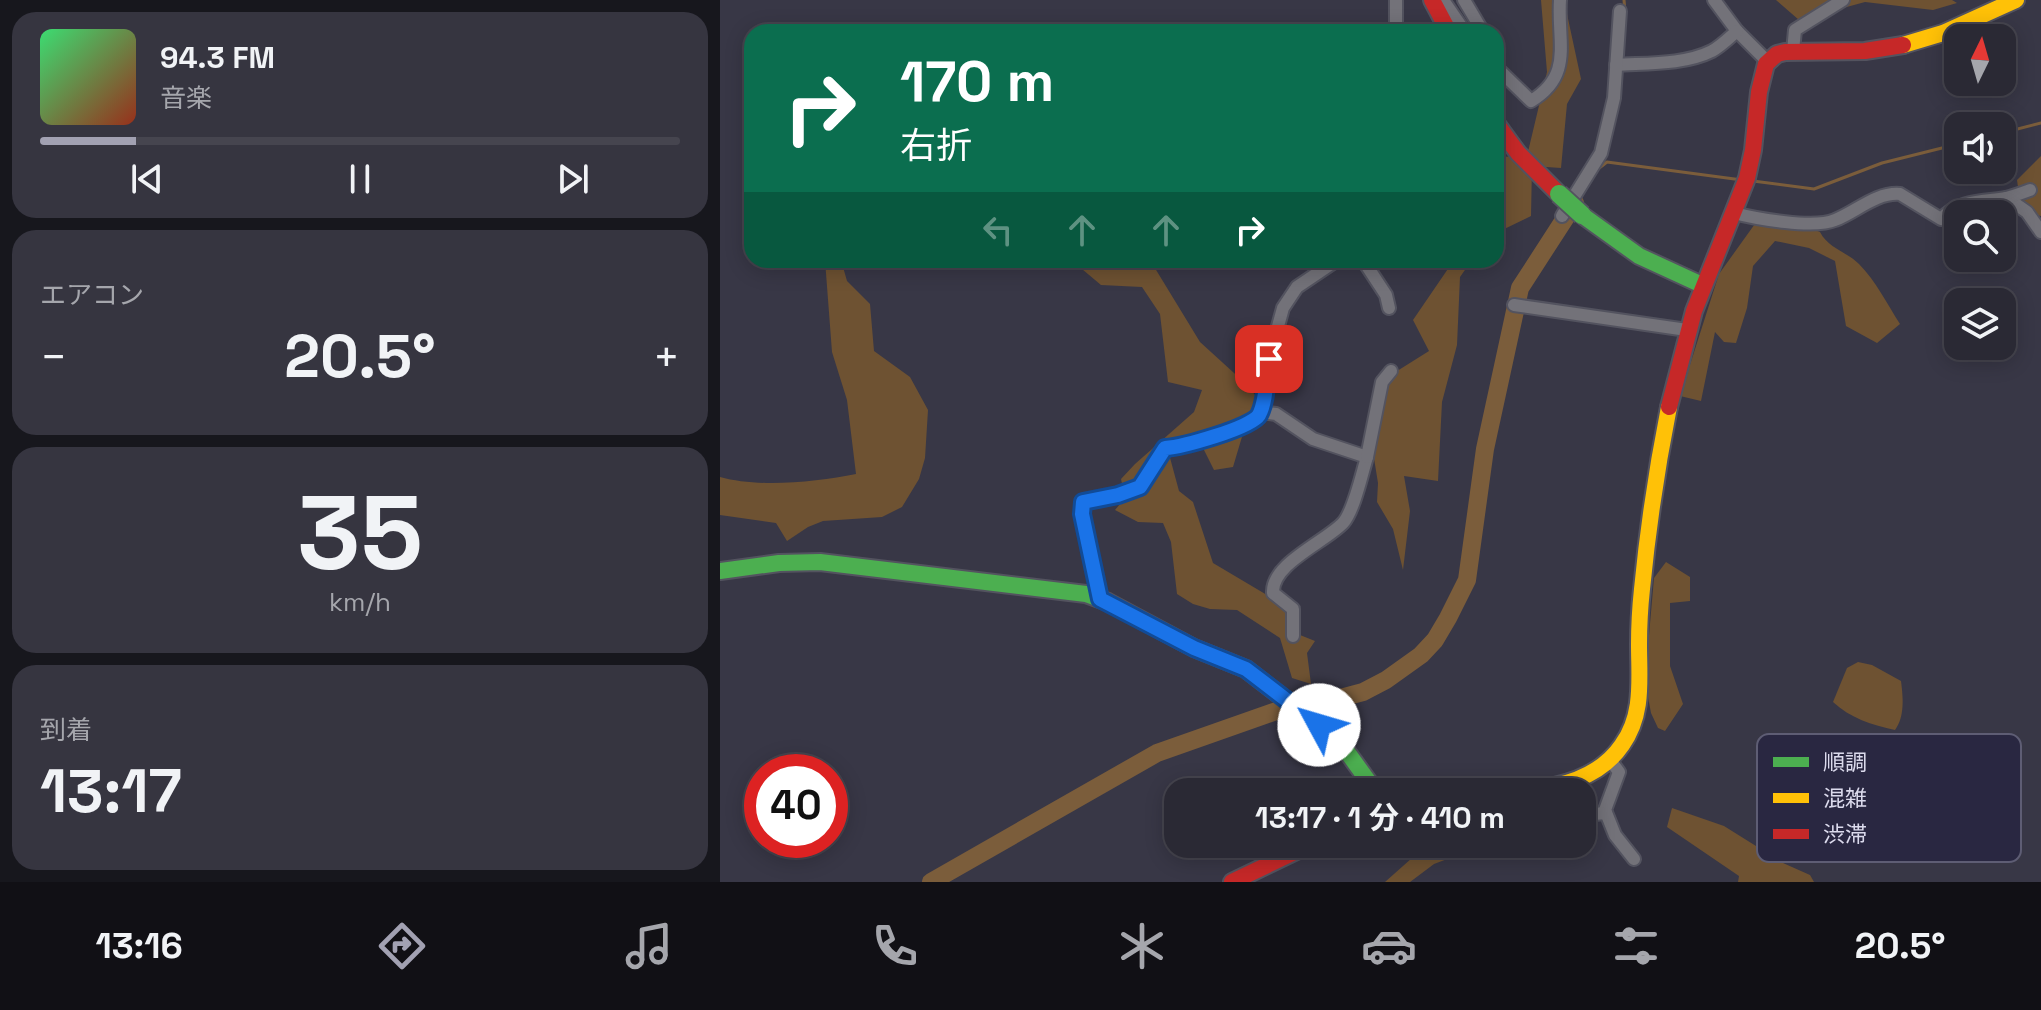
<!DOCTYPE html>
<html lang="ja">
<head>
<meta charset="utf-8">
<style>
  body { margin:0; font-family:"Space Grotesk","Noto Sans JP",sans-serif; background:#363540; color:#f1f3f6; height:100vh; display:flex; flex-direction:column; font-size:30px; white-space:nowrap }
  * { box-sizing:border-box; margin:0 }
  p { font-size:26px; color:#a5a6ac }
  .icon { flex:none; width:44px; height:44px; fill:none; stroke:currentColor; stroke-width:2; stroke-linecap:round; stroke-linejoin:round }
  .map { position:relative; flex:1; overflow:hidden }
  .drawer { display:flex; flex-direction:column; gap:12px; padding:12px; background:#17171d; width:720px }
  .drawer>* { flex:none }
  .top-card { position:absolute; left:24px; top:24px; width:760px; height:244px; border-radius:24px; box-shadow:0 4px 20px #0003,0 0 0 2px #46454f; background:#0b6e4f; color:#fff; overflow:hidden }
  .needle { width:52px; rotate:5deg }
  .buttons { position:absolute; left:1224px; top:24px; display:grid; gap:16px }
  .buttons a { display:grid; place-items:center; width:72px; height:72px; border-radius:16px; background:#2a2934; box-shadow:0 4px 20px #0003,0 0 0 2px #46454f; font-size:40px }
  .speed { position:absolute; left:24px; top:754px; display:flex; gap:16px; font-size:40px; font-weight:700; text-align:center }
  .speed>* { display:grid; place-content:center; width:104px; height:104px; border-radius:50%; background:#2a2934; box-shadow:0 4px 20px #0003,0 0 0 2px #46454f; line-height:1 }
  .speed .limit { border:12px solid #d22; background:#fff; color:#111 }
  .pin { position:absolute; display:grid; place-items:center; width:68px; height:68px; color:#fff; margin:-34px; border-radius:16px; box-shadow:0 4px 12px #0006 }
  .me { position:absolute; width:88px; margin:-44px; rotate:309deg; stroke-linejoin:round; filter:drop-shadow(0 0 6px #0008) }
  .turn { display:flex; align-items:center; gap:28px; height:168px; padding:0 24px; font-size:36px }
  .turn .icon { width:104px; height:104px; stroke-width:2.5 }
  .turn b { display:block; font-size:56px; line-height:68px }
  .lanes { display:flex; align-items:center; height:76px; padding:0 24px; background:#0003; justify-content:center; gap:40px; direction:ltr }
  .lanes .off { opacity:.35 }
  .big { font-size:60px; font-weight:700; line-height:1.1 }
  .drawer .widget { flex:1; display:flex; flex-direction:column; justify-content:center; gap:12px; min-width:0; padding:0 28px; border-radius:24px; background:#363540 }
  .drawer .dial { align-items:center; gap:0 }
  .dial b { font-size:104px; line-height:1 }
  .song { display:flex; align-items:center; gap:24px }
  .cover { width:96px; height:96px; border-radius:12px; background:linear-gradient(135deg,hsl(140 70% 55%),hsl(10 70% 35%)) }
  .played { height:8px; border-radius:4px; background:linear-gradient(90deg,#a2a1b2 15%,#46454f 15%) }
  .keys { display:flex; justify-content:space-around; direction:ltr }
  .heat { display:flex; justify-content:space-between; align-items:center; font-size:44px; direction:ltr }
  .trip { position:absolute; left:444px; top:778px; width:432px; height:80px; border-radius:24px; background:#2a2934; box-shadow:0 4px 20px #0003,0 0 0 2px #46454f; font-weight:700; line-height:80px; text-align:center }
  .menu { display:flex; height:128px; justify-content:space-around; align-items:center; background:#111015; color:#a5a6ac }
  .menu .icon { width:56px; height:56px }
  .menu .selected { color:#a2a1b2 }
  .menu b { font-size:36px; color:#f1f3f6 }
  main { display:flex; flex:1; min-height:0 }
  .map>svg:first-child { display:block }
</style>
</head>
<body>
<main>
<section class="drawer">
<div class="widget">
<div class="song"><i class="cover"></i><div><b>94.3 FM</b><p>音楽</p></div></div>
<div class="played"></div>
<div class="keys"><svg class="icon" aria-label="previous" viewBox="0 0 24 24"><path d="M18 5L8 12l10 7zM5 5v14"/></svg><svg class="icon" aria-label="pause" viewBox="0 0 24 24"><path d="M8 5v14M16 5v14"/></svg><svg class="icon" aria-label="next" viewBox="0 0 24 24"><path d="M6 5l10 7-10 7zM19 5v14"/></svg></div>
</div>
<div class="widget"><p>エアコン</p>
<div class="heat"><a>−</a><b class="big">20.5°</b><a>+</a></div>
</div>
<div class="widget dial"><b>35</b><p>km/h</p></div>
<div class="widget"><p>到着</p><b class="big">13:17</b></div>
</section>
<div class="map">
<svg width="1321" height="882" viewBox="0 0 1321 882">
  <rect width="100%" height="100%" fill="#383746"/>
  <g fill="#6e5232">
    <polygon points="821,0 844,0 861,79 847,104 841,168 812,166 811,216 776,233 776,157 807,156 827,72"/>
    <polygon points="1056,0 1232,0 1237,3 1213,10 1145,2 1079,20"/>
    <polygon points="1321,156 1321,216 1314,215 1300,201 1297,180"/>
    <path d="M1037 221 1080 224 1100 232C1108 248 1127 252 1139 264 1156 281 1167 304 1180 324L1157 343 1126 326 1115 261 1089 248 1055 241 1033 266 1027 308 1016 343 1004 342 995 332 981 401 960 396 999 274Z"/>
    <path d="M105 260H121L127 281 150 304 154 351 190 377 208 410 205 458 199 479 182 507 162 517 103 521 88 527 67 541 56 523 0 515V477C39 488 96 482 136 474L127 400 112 352Z"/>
    <polygon points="355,260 389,260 392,263 430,260 480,342 525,383 536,396 536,411 524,430 513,467 494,470 483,448 449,454 459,491 473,502 493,563 564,605 575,633 595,641 587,653 591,684 572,678 560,638 517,610 490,609 473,604 457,594 451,542 443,523 418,522 395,510 405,498 401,479 415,464 474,412 482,390 448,382 440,314 422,287 381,285 356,264"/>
    <polygon points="734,260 752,260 740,277 737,345 722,402 718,481 684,476 690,511 683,570 673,529 657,502 658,483 652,446 658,383 709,351 693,320"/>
    <polygon points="946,562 970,577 970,601 950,603 950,666 963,704 945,731 938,728 931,713 925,681 934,578"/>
    <path d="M1138 662 1152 665 1181 681C1183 697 1185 716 1175 730 1152 725 1130 718 1113 702L1127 668Z"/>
    <polygon points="952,808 1004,826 1063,863 1090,875 1094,882 1018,882 1019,876 947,827"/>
    <polygon points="723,844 767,844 714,864 690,882 665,882 701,850"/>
  </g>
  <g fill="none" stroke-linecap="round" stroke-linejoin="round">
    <g stroke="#7b5d3b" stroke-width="3">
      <polyline points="904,0 905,11"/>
      <polyline points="1282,133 1321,123"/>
      <polyline points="878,169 887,162 1022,180"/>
      <polyline points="1033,181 1094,189 1162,163 1238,144"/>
    </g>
    <polyline stroke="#7b5d3b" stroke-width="18" points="211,882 437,753 582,702 602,703 643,692 666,680 701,655 715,640 728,618 747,580 765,449 800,288 855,203"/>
    <g stroke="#53535f" stroke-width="16">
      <g id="street">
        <polyline points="723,0 745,32"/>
        <polyline points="744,0 763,32"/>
        <polyline points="994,0 1017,31 1048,62"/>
        <polyline points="676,32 676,0"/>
        <polyline points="1073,51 1075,30 1123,0"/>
        <path d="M896 65C926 63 964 65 992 51 1001 46 1009 38 1017 31"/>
        <path d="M776 67 811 101C854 75 837 42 840 0"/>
        <polyline points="1287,198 1307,212 1321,232"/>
        <path d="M1014 213C1037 219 1094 229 1115 220 1136 212 1156 192 1180 194L1221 219C1239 200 1262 202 1286 198 1294 196 1302 193 1310 190"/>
        <polyline points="842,216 881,153 894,98 900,11"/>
        <polyline points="643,260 666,295 669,308"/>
        <polyline points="794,305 967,330"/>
        <path d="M541 412 556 414 593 439 647 457C642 473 634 511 623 523 605 542 551 564 553 593L573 609V636"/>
        <polyline points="647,457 662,382 671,371"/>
        <polyline points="380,599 362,514 363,502 398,495 420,487 445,448 472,443 534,421 541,412 549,359 563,308 577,287 617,260"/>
        <polyline points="890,760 899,772 885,810 895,835 914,859"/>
        <polyline points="862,815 886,813"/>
      </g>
    </g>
    <g stroke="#53535f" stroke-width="20">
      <g id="fast">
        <polyline points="862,215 919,256 982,285"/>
        <polyline points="0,571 59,563 100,562 366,594 388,602 474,648 526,669 620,742 656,792"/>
      </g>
    </g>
    <g stroke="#53535f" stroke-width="20">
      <g id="slow">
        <polyline points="1183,45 1223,33 1296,0"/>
        <path d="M800 792C839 787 879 779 902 745 924 714 919 680 919 644 919 626 920 608 922 589 928 528 937 467 949 407"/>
      </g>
    </g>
    <g stroke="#53535f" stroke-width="20">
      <g id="jam">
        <polyline points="712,0 729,32"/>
        <polyline points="776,123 798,153 839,194"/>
        <polyline points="949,407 974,311 1027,178 1033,150 1039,92 1046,64 1057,54 1065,52 1145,51 1183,45"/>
        <polyline points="512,882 591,844"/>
      </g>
    </g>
    <use href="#street" stroke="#737279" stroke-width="12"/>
    <use href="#fast" stroke="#4caf50" stroke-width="16"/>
    <use href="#slow" stroke="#ffc107" stroke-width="16"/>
    <use href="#jam" stroke="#c62828" stroke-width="16"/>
    <g stroke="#53535f" stroke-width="22" stroke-linecap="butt">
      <polyline id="fast-bridge" points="839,194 862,215"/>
    </g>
    <use href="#fast-bridge" stroke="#4caf50" stroke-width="18"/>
  </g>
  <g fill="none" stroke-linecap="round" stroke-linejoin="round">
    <g stroke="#114b97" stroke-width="20">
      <path id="route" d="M549 359C546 376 547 400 539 415 531 428 462 447 445 448L420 487 398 495 363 502 362 514 380 599 474 648 526 669 599 725"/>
    </g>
    <use href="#route" stroke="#1a73e8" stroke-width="14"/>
  </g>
  <rect x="1037" y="734" width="264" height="128" rx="12" fill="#292741" stroke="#5e5d74" stroke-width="2"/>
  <rect x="1053" y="757" width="36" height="10" fill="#4caf50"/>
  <rect x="1053" y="793" width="36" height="10" fill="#ffc107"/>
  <rect x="1053" y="829" width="36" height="10" fill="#c62828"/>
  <g font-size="22" fill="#dbdaec">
    <text x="1103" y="770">順調</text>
    <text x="1103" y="806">混雑</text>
    <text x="1103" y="842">渋滞</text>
  </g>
</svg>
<div class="buttons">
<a><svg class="needle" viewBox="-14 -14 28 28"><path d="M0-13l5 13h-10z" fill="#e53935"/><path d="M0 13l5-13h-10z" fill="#a5a6ac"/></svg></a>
<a><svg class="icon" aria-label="sound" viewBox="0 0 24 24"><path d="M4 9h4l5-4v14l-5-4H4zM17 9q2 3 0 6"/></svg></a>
<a><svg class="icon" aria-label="search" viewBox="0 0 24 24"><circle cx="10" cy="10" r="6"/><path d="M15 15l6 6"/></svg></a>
<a><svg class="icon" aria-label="layers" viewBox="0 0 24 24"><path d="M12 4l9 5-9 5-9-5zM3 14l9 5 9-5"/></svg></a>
</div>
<div class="speed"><div class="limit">40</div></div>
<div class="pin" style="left:549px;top:359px;background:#d93025"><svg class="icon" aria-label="arrive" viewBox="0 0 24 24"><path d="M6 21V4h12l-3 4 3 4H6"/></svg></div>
<svg class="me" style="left:599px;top:725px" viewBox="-20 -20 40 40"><circle r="19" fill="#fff"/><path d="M0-13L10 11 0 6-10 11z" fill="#1a73e8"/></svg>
<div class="trip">13:17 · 1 分 · 410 m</div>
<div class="top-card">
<div class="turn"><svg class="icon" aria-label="right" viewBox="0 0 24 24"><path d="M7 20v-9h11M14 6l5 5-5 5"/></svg><div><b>170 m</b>右折</div></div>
<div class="lanes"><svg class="icon off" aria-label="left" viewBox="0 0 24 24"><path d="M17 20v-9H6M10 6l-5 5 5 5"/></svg><svg class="icon off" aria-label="ahead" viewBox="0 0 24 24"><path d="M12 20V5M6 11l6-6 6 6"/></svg><svg class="icon off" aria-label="ahead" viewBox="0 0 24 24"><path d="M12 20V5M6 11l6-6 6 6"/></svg><svg class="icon" aria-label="right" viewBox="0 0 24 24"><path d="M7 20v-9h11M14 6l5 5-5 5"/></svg></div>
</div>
</div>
</main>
<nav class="menu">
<b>13:16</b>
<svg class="icon selected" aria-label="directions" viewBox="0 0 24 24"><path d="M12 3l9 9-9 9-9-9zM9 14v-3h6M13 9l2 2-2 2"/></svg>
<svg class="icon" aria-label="music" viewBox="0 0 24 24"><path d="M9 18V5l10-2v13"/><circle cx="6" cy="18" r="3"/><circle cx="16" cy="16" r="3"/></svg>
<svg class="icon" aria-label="phone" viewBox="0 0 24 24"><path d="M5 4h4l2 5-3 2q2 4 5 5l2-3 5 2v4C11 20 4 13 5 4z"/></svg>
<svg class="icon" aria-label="climate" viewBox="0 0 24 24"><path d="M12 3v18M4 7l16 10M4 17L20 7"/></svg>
<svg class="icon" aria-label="car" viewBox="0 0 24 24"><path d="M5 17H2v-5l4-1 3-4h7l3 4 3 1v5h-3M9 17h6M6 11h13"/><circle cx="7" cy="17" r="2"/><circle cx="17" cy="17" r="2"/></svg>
<svg class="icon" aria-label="filters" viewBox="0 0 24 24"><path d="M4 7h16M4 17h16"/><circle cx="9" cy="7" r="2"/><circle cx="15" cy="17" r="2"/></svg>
<b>20.5°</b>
</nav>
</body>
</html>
